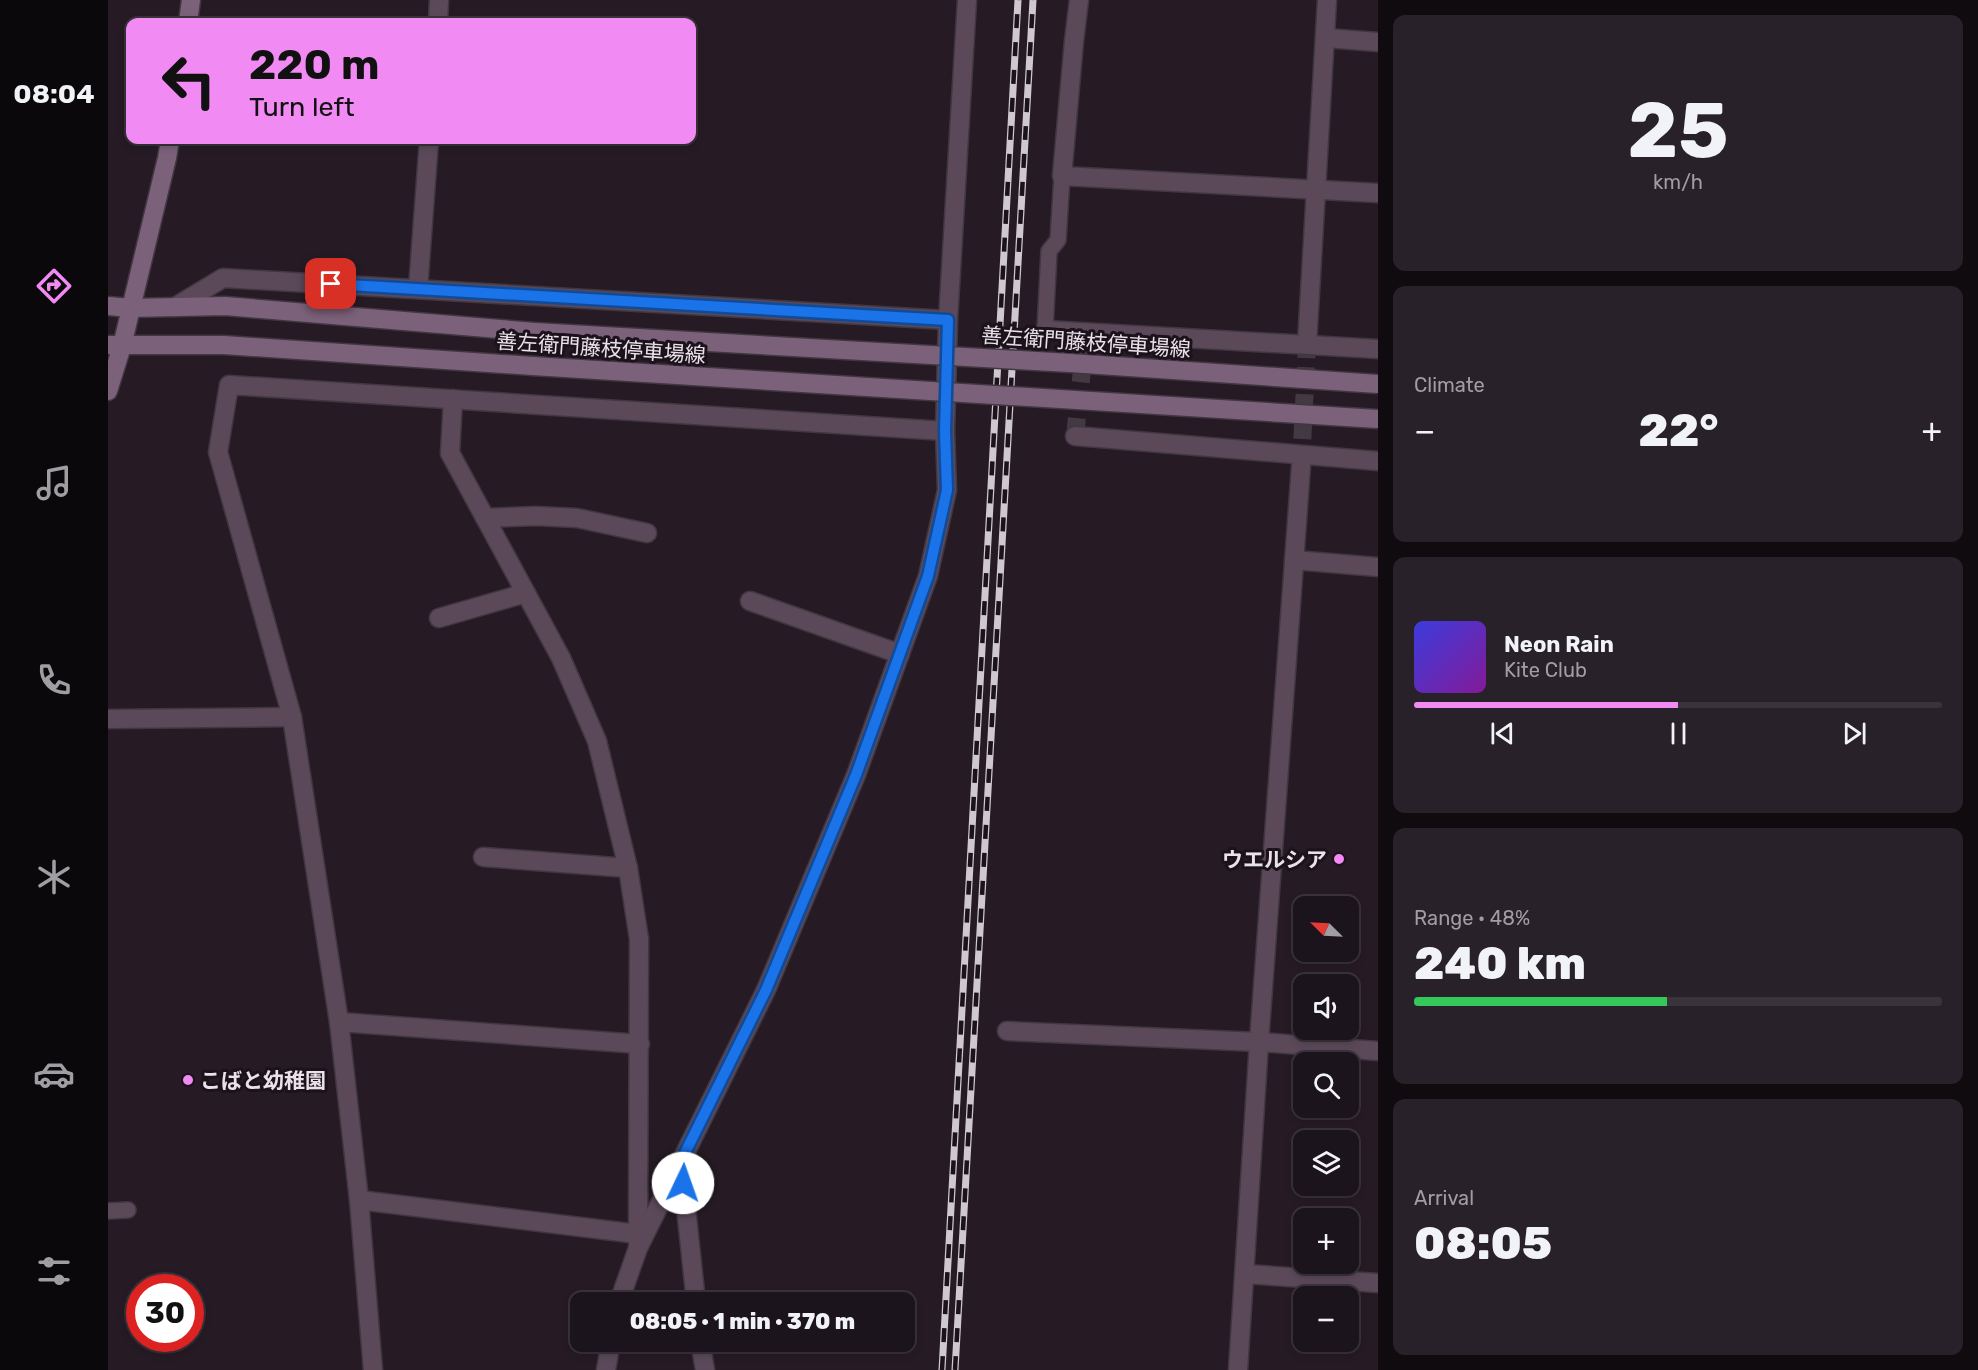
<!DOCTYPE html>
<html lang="en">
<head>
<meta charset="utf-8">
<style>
  body { margin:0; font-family:Rubik,"Noto Sans JP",sans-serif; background:#292129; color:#f1f3f6; height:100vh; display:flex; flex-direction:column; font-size:22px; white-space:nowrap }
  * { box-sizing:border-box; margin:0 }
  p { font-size:20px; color:#a09ea3 }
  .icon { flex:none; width:33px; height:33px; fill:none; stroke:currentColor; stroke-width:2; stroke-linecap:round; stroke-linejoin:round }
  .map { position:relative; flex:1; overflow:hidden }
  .sheet { display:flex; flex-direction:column; gap:15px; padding:15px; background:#0f0b0f; width:600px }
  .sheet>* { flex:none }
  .guide { position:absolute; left:18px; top:18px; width:570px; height:126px; border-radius:12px; box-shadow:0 3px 9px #0003,0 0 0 2px #3a333b; background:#f28af3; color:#111; overflow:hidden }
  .needle { width:39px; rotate:294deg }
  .buttons { position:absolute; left:1185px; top:896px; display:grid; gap:12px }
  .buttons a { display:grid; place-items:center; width:66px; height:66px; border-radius:12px; background:#1c141c; box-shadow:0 3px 9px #0003,0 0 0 2px #3a333b; font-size:30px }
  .speed { position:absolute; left:18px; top:1274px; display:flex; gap:12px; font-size:30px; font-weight:700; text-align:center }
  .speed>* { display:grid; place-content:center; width:78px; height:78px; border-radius:50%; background:#1c141c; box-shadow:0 3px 9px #0003,0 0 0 2px #3a333b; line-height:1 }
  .speed .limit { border:9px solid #d22; background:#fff; color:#111 }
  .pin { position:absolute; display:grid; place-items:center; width:51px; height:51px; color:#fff; margin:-26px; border-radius:12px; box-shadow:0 3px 9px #0006 }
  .me { position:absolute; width:66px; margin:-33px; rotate:3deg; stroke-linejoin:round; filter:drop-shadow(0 0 4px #0008) }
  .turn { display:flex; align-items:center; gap:21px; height:126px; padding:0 24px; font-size:27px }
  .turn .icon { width:78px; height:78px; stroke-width:2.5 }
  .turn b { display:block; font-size:42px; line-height:51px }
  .big { font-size:45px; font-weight:800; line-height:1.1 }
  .sheet .card { flex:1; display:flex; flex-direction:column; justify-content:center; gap:9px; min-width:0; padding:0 21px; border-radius:12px; background:#292129 }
  .sheet .dial { align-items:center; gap:0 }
  .dial b { font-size:78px; line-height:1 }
  .song { display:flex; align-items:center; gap:18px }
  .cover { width:72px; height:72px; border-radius:9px; background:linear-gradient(135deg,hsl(240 70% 55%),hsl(290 70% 35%)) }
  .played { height:6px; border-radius:3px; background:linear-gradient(90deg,#f28af3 50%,#3a333b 50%) }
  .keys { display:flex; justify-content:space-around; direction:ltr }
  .heat { display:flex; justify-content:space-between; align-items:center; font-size:33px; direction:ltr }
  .charge { height:9px; border-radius:4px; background:linear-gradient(90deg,#34c759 48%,#3a333b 0) }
  .trip { position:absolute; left:462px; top:1292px; width:345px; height:60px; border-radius:12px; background:#1c141c; box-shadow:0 3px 9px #0003,0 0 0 2px #3a333b; font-weight:800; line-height:60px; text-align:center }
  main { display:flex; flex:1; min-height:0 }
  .dock { display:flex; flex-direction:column; width:108px; justify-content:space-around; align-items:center; background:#0b080b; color:#a09ea3 }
  .dock .icon { width:42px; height:42px }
  .dock .current { color:#f28af3 }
  .dock b { font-size:27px; color:#f1f3f6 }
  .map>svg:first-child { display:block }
</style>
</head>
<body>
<main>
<nav class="dock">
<b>08:04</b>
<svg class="icon current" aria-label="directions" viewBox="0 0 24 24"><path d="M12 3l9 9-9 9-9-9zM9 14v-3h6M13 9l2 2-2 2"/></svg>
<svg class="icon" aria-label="music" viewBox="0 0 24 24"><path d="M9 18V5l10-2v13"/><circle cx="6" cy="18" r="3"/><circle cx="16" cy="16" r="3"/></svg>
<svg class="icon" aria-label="phone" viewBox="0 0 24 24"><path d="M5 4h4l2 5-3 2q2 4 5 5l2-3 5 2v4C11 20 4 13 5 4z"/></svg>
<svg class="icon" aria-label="climate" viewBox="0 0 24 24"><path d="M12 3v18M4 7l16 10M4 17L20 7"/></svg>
<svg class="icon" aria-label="car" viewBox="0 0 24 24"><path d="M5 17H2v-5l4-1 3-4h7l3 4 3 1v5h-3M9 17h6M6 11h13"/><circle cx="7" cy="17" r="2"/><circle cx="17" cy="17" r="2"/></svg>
<svg class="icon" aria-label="filters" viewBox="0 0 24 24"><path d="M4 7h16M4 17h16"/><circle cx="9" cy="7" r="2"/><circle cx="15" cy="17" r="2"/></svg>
</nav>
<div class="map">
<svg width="1270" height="1370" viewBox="0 0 1270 1370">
  <rect width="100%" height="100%" fill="#261b25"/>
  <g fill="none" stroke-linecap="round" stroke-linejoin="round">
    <g stroke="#433942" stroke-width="18" stroke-dasharray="18 9" stroke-linecap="butt">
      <polyline points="967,436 978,332"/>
      <polyline points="1193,466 1199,344"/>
    </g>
    <g stroke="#413740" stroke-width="18">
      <g id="service">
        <polyline points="937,330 941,251 950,240 954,176"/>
        <polyline points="0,1211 20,1210"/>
      </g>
    </g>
    <g stroke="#413740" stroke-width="21">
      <g id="minor">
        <polyline points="971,0 966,41 954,176 1270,193"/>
        <polyline points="330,22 331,0"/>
        <polyline points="1218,38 1270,42"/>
        <polyline points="310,289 321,140"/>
        <polyline points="67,307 115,278 840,320"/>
        <polyline points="937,330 1270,349"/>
        <polyline points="1199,344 1219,0"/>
        <polyline points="345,399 342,453 453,658 489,741 520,868 531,939 530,1243"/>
        <polyline points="967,436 1270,461"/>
        <polyline points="377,518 428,516 469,518 539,533"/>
        <polyline points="1186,560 1270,567"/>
        <polyline points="642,601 792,654"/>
        <polyline points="331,618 418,593"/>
        <polyline points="0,719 184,717"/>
        <polyline points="375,857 520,868"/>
        <polyline points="231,1022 532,1044"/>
        <polyline points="899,1031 1151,1042 1270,1051"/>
        <polyline points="573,1161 588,1302"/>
        <polyline points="251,1200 530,1234"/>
        <polyline points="1137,1274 1270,1283"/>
        <polyline points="511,1302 530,1248 658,990 748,775 820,576 839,490 837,431 840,320 859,0"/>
        <polyline points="592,1341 597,1370"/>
        <polyline points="265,1370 251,1200 231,1022 184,717 110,452 121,385 837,431"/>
        <polyline points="498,1370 503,1341"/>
        <polyline points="1130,1370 1151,1042 1193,466"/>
      </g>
    </g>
    <g stroke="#413740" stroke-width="21">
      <g id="secondary">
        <polyline points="80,22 83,0"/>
        <polyline points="0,306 23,308 117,306 427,332"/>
        <polyline points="0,345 116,345 425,366"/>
        <polyline points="0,391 14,346 59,158 62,140"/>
      </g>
    </g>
    <use href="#service" stroke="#5b495a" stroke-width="15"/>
    <use href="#minor" stroke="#5b495a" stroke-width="18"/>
    <use href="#secondary" stroke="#7c617b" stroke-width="18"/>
    <g stroke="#d0c8d0" stroke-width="7">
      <g id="rail">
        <polyline points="834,1370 910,0"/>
        <polyline points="847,1370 925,0"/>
      </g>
    </g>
    <use href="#rail" stroke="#1c121c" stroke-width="4.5" stroke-dasharray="14" stroke-linecap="butt"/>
    <g stroke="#413740" stroke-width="21" stroke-linecap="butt">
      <g id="secondary-bridge">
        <polyline points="427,332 962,363 1270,384"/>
        <polyline points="425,366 1270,419"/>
      </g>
    </g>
    <use href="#secondary-bridge" stroke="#7c617b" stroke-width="18"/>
  </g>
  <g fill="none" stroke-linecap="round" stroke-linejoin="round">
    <g stroke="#114b97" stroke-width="15">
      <polyline id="route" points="223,284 840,320 837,431 839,490 820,576 748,775 658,990 573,1161 575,1183"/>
    </g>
    <use href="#route" stroke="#1a73e8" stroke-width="10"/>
  </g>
  <g fill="#f28af3" stroke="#1c121c" stroke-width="2">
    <circle cx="1231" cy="859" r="6"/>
    <circle cx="80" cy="1080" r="6"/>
  </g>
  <g text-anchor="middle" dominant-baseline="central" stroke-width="6" stroke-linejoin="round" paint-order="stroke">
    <g font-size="21" fill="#e9e2e9" stroke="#1c121c">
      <text transform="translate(978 342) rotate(4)">善左衛門藤枝停車場線</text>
      <text transform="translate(493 348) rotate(4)">善左衛門藤枝停車場線</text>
    </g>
    <g font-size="21" font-weight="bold" fill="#e9e2e9" stroke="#1c121c" text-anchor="end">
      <text x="1219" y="859">ウエルシア</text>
      <text x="92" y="1080" text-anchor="start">こばと幼稚園</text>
    </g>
  </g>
</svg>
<div class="buttons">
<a><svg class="needle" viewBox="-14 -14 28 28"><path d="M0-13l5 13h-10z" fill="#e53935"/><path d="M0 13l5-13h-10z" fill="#a09ea3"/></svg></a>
<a><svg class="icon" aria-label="sound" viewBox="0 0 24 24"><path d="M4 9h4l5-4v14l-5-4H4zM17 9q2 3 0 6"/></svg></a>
<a><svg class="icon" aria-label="search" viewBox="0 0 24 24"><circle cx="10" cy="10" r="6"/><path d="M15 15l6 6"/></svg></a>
<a><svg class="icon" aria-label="layers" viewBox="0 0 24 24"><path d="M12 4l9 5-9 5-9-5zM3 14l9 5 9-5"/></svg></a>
<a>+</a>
<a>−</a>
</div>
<div class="speed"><div class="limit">30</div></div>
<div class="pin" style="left:223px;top:284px;background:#d93025"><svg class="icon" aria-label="arrive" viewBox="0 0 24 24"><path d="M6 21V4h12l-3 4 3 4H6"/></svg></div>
<svg class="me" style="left:575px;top:1183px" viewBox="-20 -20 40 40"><circle r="19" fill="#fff"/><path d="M0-13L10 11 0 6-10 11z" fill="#1a73e8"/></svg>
<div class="trip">08:05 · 1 min · 370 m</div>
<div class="guide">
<div class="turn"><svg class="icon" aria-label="left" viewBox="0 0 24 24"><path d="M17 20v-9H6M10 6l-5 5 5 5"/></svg><div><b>220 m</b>Turn left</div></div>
</div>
</div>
<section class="sheet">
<div class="card dial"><b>25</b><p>km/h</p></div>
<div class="card"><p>Climate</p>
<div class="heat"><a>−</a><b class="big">22°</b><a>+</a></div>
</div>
<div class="card">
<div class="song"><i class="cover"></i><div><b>Neon Rain</b><p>Kite Club</p></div></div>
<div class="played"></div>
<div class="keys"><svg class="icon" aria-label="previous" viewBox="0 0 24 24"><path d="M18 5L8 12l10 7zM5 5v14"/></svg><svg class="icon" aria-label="pause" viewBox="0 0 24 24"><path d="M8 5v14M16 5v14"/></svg><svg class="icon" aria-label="next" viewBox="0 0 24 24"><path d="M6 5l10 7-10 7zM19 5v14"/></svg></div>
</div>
<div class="card"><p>Range · 48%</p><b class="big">240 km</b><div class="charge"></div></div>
<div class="card"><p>Arrival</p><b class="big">08:05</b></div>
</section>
</main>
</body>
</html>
